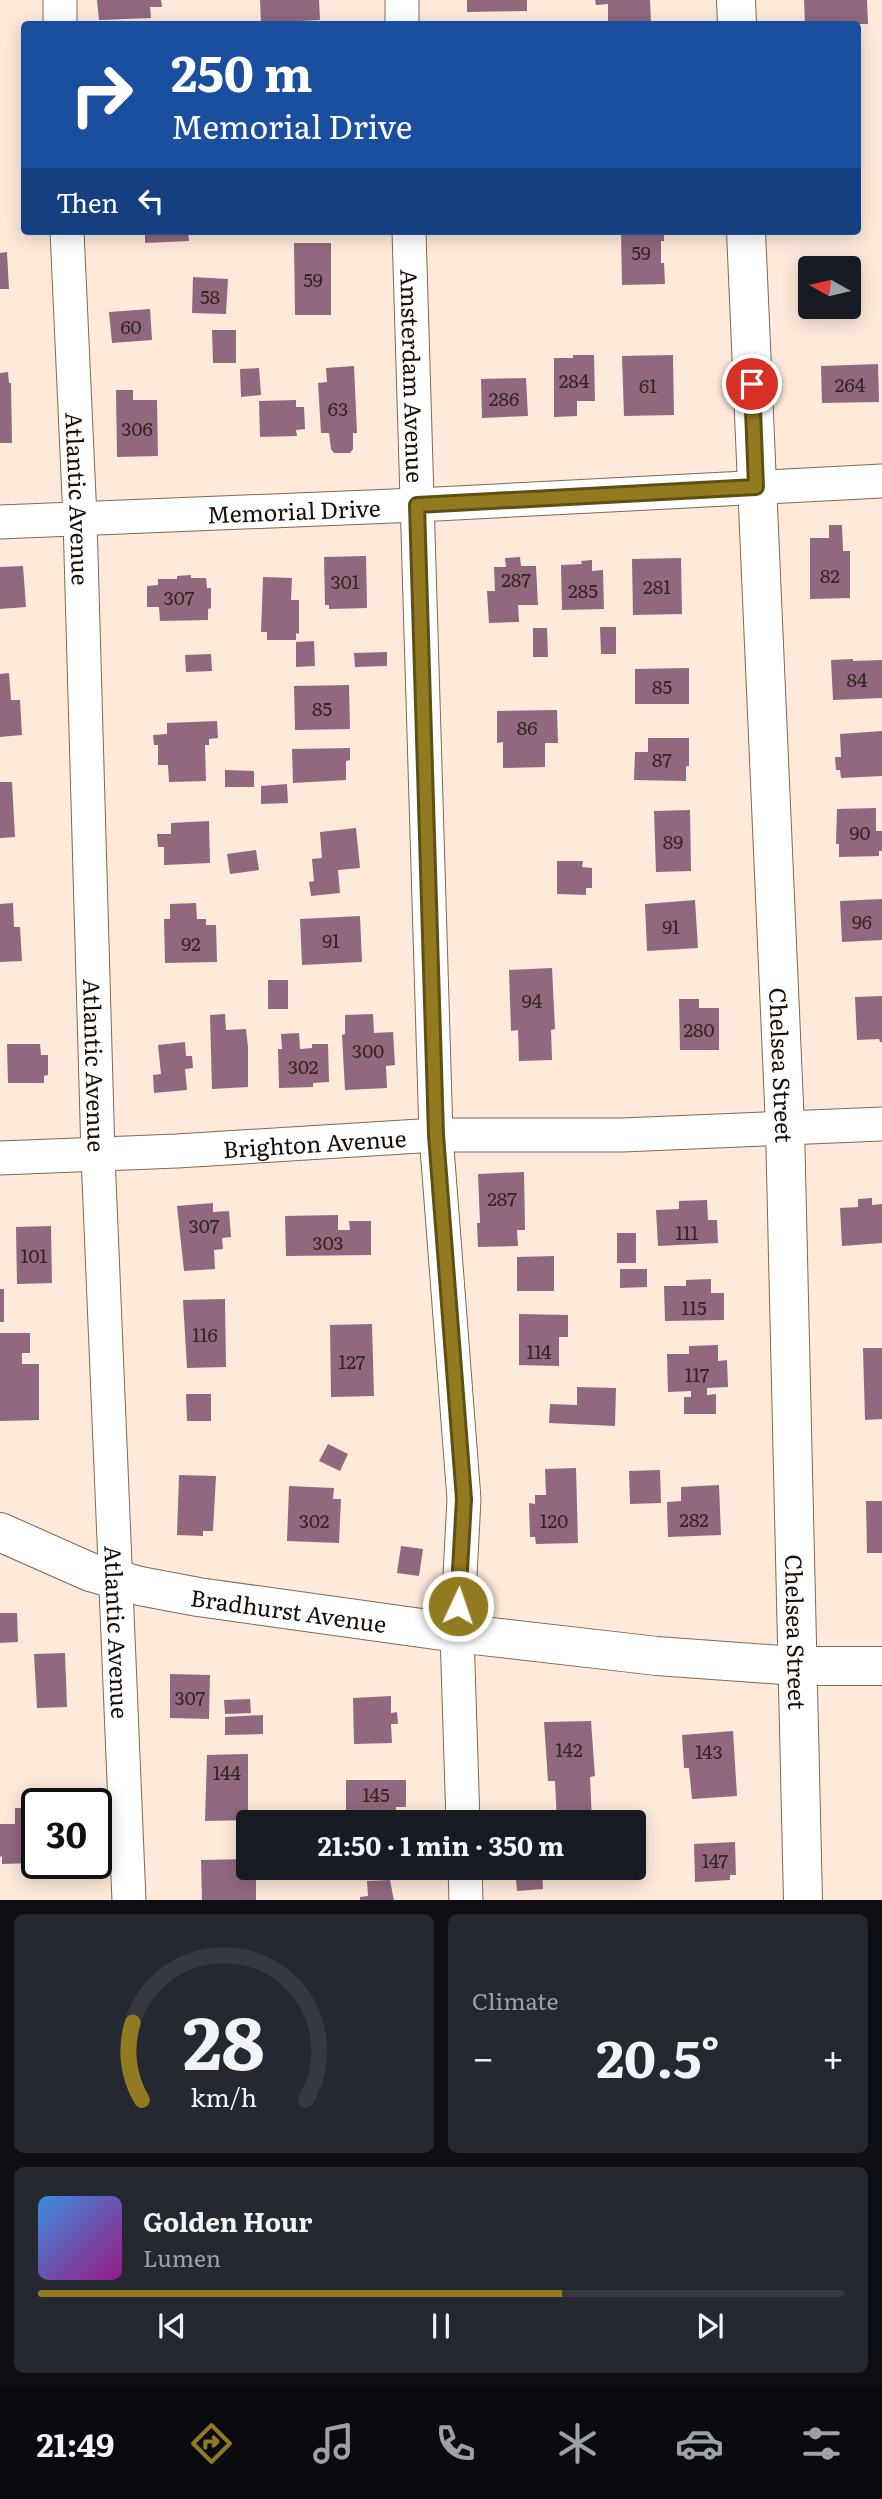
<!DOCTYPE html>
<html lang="en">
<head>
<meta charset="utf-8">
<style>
  body { margin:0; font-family:Literata,serif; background:#242831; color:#f1f3f6; height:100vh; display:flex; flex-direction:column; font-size:26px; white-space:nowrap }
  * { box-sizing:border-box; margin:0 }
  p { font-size:23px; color:#9ea1a6 }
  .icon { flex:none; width:38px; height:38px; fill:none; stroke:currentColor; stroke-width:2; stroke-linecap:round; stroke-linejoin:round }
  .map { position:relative; height:1900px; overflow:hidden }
  .sheet { display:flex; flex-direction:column; gap:14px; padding:14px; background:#0d0f14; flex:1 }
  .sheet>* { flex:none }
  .banner { position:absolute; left:21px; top:21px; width:840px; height:214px; border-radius:7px; box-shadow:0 4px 18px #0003; background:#1a4fa0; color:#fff; overflow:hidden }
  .needle { width:46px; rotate:278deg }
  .fabs { position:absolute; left:798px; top:256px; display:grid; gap:14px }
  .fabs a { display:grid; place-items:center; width:63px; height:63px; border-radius:7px; background:#171b24; box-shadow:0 4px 18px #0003; font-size:35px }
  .speed { position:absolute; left:21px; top:1788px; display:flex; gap:14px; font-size:35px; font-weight:700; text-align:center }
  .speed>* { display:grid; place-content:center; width:91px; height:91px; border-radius:50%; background:#171b24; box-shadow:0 4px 18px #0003; line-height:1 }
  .speed .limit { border:4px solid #111; border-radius:10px; background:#fff; color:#111 }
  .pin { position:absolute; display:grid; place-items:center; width:60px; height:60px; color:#fff; margin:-30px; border:4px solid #fff; border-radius:50%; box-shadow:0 2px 7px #0007 }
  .me { position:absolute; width:77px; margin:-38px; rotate:3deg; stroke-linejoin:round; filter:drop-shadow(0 0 5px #0008) }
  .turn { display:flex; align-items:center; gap:24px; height:147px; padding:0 35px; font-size:32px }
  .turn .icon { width:91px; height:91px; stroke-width:2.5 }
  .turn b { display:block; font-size:49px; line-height:60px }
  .then { display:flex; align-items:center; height:66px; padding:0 35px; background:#0003; gap:14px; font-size:26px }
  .big { font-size:52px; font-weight:700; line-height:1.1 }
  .sheet .card { flex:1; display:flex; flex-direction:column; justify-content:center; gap:10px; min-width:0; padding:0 24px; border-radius:10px; background:#242831 }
  .sheet .dial { align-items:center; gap:0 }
  .dial svg { height:182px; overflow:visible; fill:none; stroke:#363941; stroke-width:7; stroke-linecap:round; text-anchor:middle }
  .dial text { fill:#f1f3f6; stroke:none }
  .song { display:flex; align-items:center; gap:21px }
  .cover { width:84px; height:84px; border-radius:10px; background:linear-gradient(135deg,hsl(210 70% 55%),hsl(310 70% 35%)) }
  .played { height:7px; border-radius:4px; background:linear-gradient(90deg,#927a20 65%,#363941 65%) }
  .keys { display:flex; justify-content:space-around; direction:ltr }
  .heat { display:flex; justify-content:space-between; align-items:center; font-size:38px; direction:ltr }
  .sheet .tiles { flex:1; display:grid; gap:14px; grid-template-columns:1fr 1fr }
  .card:last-child { grid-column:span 2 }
  .trip { position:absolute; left:236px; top:1810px; width:410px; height:70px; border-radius:7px; background:#171b24; box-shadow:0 4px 18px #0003; font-weight:700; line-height:70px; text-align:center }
  .tabs { display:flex; height:112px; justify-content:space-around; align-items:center; background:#090b0e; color:#9ea1a6 }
  .tabs .icon { width:49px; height:49px }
  .tabs .selected { color:#927a20 }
  .tabs b { font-size:32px; color:#f1f3f6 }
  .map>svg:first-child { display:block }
</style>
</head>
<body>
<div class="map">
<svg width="882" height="1901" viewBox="0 0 882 1901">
  <rect width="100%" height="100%" fill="#fdeadb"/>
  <g fill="#91687e">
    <polygon points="97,0 161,0 162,7 150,7 151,18 99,20"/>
    <polygon points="260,0 319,0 320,20 261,23"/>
    <polygon points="467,0 527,0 527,11 467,12"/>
    <polygon points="595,0 650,0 651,24 608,24 608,4 596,5"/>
    <polygon points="804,0 867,0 868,24 805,24"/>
    <polygon points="145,231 188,231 189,241 145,243"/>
    <polygon points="621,231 664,231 664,241 661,241 661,263 664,263 665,284 622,285"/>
    <polygon points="294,243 331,243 331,315 295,315"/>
    <polygon points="7,252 9,289 0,289 0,253"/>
    <polygon points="193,277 228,279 226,314 192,313"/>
    <polygon points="150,309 152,340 112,343 109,312"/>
    <polygon points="212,330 236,330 236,363 213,363"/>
    <polygon points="573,355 594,355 595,401 577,401 577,416 554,417 554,358 573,358"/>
    <polygon points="673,355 674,415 624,416 622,356"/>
    <polygon points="878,364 879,402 822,403 821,366"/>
    <polygon points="354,366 357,433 353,433 353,449 350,453 334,453 331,449 329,433 321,433 318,383 327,382 326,368"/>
    <polygon points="259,368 261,395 241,397 240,369"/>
    <polygon points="8,372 9,383 11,383 12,443 0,443 0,373"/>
    <polygon points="526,378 528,416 482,418 481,379"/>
    <polygon points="116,390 133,390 133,400 157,400 158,456 117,457"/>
    <polygon points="296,400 296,407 304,407 305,429 296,430 297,436 260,437 259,401"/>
    <polygon points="829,525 842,525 843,551 850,551 850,598 810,599 810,538 829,538"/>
    <polygon points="366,556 367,608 329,609 329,605 325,605 324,557"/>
    <polygon points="520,557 521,566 536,566 538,605 518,605 519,622 489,623 487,591 495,591 494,567 506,567 505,558"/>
    <polygon points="681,558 682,614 633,615 632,559"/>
    <polygon points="592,560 592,571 603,570 604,609 562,610 561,565 582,564 581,561"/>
    <polygon points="23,566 26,607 0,609 0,567"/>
    <polygon points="191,575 191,578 206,578 207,588 211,588 211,608 208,609 208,620 160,621 159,607 147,607 147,586 158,585 158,579 177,579 177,576"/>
    <polygon points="263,577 292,578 291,600 299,600 299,634 296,633 296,640 267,640 267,632 261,632"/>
    <polygon points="600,627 616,627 616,654 601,654"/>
    <polygon points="533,628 547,628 548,657 533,657"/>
    <polygon points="314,641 315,666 296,667 296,642"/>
    <polygon points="387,652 387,666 355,667 354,653"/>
    <polygon points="211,654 212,671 186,672 185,655"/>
    <polygon points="853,659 853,661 882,660 882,698 833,700 831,660"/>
    <polygon points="689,668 689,704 635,704 635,669"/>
    <polygon points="9,673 11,700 20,700 22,735 0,737 0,674"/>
    <polygon points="349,685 350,729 295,730 294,686"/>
    <polygon points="557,710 558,743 545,743 545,767 503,768 503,742 497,743 497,711"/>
    <polygon points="217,721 218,738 209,739 209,745 205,745 206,781 169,782 168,765 158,765 158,745 154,745 153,735 167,734 167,723"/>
    <polygon points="882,731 882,776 841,778 840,770 836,770 835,757 841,757 840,734"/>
    <polygon points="648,738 689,738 689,766 686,766 686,781 634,780 635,752 648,752"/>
    <polygon points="350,748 350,760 346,761 346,780 293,783 292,749"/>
    <polygon points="225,770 254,771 254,787 225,787"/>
    <polygon points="0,782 12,782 15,837 0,838"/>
    <polygon points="287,784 288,803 261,804 261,786"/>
    <polygon points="876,808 876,831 882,831 882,851 879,851 879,856 839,857 839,844 836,844 837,809"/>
    <polygon points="690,810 691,871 656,872 654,811"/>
    <polygon points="209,821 210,863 164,865 164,847 158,847 157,834 171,834 171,823"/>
    <polygon points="356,828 360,868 338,870 340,893 311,896 309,882 314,881 312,859 322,858 320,832"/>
    <polygon points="256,850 259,870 230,874 227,854"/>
    <polygon points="557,861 583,861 582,867 592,868 592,888 586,888 586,895 557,894"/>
    <polygon points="882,899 882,940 842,942 840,901"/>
    <polygon points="695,900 698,948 647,951 645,904"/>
    <polygon points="13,903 14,927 20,927 22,961 0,962 0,904"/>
    <polygon points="196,903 197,919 206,919 206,925 216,925 217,962 165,963 164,919 170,919 170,904"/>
    <polygon points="360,916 362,962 302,965 300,919"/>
    <polygon points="552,968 555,1029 551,1030 552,1060 519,1061 518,1030 511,1031 509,970"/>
    <rect x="268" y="980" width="20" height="29"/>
    <polygon points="882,996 882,1042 880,1042 879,1039 857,1040 855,997"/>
    <polygon points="679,999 699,999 699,1008 719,1008 719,1050 680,1050"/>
    <polygon points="225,1014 226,1030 246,1029 248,1047 248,1087 212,1089 210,1015"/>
    <polygon points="373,1014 374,1033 393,1032 395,1065 386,1066 387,1088 345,1090 342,1035 345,1034 345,1015"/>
    <polygon points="299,1033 300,1049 312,1048 312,1044 328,1044 329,1082 313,1083 313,1087 279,1088 278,1049 282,1049 281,1034"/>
    <polygon points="185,1042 186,1056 192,1056 193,1068 185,1069 187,1090 154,1093 153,1075 161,1074 158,1045"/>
    <polygon points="7,1044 40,1044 41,1055 48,1055 48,1075 44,1076 44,1083 8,1083"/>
    <polygon points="524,1172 525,1230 517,1230 518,1246 478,1247 477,1223 480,1223 478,1174"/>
    <polygon points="872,1198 872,1205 882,1204 882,1243 842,1246 840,1208 858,1207 858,1199"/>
    <polygon points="707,1200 708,1220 717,1220 718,1243 658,1246 656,1210 679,1209 679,1201"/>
    <polygon points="213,1203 213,1212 229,1211 231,1237 222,1238 223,1249 214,1250 215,1269 184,1271 177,1206"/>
    <polygon points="338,1215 338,1230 350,1230 349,1221 371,1221 371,1255 286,1256 285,1216"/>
    <polygon points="51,1226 52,1283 17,1284 16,1227"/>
    <rect x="617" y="1233" width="19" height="30"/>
    <polygon points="554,1256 554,1291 517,1291 517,1257"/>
    <polygon points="620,1269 647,1269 647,1287 620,1288"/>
    <polygon points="711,1279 711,1293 724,1293 724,1320 665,1321 664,1286 686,1286 686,1280"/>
    <rect x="0" y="1289" width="4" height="33"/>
    <polygon points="225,1299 226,1367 187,1368 183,1300"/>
    <polygon points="519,1314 568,1315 568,1337 559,1337 559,1366 519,1365"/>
    <polygon points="372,1324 374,1396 331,1397 330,1325"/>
    <polygon points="0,1333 30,1333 30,1353 22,1353 22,1364 39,1364 39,1420 0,1421"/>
    <polygon points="718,1345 718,1361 727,1360 728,1387 707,1388 707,1395 716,1394 716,1414 684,1414 684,1397 691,1397 691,1391 668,1392 667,1354 689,1354 689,1346"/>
    <polygon points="863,1348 882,1348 882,1419 865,1420"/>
    <polygon points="577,1387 616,1388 615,1426 549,1423 550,1404 577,1405"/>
    <polygon points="186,1394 211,1394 211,1421 187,1421"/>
    <polygon points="328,1444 348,1454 340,1471 319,1461"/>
    <polygon points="576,1468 578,1543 536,1544 535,1537 530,1537 529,1503 535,1504 535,1495 546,1495 545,1469"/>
    <polygon points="660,1470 661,1503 630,1504 629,1471"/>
    <polygon points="179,1475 216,1476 213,1531 203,1531 203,1536 177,1535"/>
    <polygon points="719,1485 721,1535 668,1537 667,1502 681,1501 681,1487"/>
    <polygon points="289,1486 334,1488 333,1499 341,1499 339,1543 287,1541"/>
    <polygon points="866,1501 882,1501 882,1553 867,1553"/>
    <polygon points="401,1546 423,1549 419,1576 397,1573"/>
    <polygon points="0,1613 17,1613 18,1642 0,1643"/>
    <polygon points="65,1653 67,1707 37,1708 34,1654"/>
    <polygon points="170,1674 210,1675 209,1719 170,1718"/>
    <polygon points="391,1696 391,1713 397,1712 398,1724 391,1724 392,1743 354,1744 353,1698"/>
    <polygon points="250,1699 251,1713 225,1714 224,1700"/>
    <polygon points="263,1715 263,1734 225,1735 225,1717"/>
    <polygon points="591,1721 595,1776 590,1777 592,1821 557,1822 555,1781 548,1781 544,1722"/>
    <polygon points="733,1731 737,1796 692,1799 689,1768 684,1768 682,1735"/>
    <polygon points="248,1754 248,1820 205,1821 207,1755"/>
    <polygon points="346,1780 406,1780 406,1807 396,1807 396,1817 346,1818"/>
    <polygon points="15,1808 37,1808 37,1863 2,1864 2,1856 0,1857 0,1824 15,1824"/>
    <polygon points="735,1842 736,1875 730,1875 730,1880 695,1882 694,1844"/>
    <polygon points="248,1859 248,1867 256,1867 256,1901 202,1901 201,1860"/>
    <polygon points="515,1867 542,1867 543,1889 517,1891"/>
    <polygon points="390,1880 394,1901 360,1901 360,1897 368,1896 367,1881"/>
  </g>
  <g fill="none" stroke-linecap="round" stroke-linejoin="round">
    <g stroke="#836851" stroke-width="35">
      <g id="street">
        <polyline points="60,0 60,24"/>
        <polyline points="402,0 402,24"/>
        <path id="s1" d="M67 231 80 519 98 1155 129 1901"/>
        <path id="s2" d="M409 231 436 1135 464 1499 457 1633 463 1822"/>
        <path id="s3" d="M0 522 417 505 882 481"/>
        <path id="s4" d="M0 1158 177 1151 436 1135H622L882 1124"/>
        <polyline points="465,1867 466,1901"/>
      </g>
    </g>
    <g stroke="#836851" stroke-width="40">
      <g id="secondary">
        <polyline points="736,0 737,24"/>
        <path id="s5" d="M746 231 785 1127 803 1901"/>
        <path id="s6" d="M0 1532 90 1572 140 1586 198 1597 457 1633 657 1656 796 1666H882"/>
      </g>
    </g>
    <use href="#street" stroke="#fff" stroke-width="33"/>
    <use href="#secondary" stroke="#fff" stroke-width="38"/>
  </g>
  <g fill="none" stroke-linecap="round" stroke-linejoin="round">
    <g stroke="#5f4f15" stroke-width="18">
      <polyline id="route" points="458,1606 464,1499 436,1135 417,505 756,487 752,384"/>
    </g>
    <use href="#route" stroke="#927a20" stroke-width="12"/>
  </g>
  <g text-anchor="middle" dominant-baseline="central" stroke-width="6" stroke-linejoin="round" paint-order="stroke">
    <g font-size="19" fill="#382525">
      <text x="641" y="252">59</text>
      <text x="313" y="279">59</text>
      <text x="210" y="296">58</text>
      <text x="131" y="326">60</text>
      <text x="574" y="380">284</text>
      <text x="850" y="384">264</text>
      <text x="648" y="385">61</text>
      <text x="504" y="398">286</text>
      <text x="338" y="408">63</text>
      <text x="137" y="428">306</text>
      <text x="830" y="575">82</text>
      <text x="516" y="579">287</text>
      <text x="345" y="581">301</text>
      <text x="657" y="586">281</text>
      <text x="583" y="590">285</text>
      <text x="179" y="597">307</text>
      <text x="857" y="679">84</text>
      <text x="662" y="686">85</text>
      <text x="322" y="708">85</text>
      <text x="527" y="727">86</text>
      <text x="662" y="759">87</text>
      <text x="860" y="832">90</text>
      <text x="673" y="841">89</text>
      <text x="862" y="921">96</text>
      <text x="671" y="926">91</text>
      <text x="331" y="940">91</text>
      <text x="191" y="943">92</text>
      <text x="532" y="1000">94</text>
      <text x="699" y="1029">280</text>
      <text x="368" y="1050">300</text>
      <text x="303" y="1066">302</text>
      <text x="502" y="1198">287</text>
      <text x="204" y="1225">307</text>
      <text x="687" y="1232">111</text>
      <text x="328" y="1242">303</text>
      <text x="34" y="1255">101</text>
      <text x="694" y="1307">115</text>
      <text x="205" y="1334">116</text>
      <text x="539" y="1351">114</text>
      <text x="352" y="1361">127</text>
      <text x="697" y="1374">117</text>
      <text x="694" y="1519">282</text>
      <text x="314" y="1520">302</text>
      <text x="554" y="1520">120</text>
      <text x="190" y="1697">307</text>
      <text x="569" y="1749">142</text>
      <text x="709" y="1751">143</text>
      <text x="227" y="1772">144</text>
      <text x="376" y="1794">145</text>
      <text x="715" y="1860">147</text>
    </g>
    <g font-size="23" fill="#1a0f07" stroke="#fff">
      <text stroke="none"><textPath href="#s2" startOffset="145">Amsterdam Avenue</textPath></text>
      <text stroke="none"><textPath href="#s1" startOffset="268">Atlantic Avenue</textPath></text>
      <text stroke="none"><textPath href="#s3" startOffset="294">Memorial Drive</textPath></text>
      <text stroke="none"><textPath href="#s5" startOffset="835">Chelsea Street</textPath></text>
      <text stroke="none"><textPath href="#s1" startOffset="835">Atlantic Avenue</textPath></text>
      <text stroke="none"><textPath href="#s4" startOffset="315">Brighton Avenue</textPath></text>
      <text stroke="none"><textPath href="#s6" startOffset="301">Bradhurst Avenue</textPath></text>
      <text stroke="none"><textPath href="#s1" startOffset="1402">Atlantic Avenue</textPath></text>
      <text stroke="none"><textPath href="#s5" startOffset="1402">Chelsea Street</textPath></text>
    </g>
  </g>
</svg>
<div class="fabs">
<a><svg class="needle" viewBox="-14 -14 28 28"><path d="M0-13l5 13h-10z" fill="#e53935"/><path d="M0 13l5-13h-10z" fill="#9ea1a6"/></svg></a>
</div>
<div class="speed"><div class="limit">30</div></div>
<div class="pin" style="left:752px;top:384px;background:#d93025"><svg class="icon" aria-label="arrive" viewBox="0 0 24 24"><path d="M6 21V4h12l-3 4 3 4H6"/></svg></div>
<svg class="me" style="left:458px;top:1606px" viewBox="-20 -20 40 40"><circle r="17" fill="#927a20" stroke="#fff" stroke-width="3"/><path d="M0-11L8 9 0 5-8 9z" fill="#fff"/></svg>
<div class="trip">21:50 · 1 min · 350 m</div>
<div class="banner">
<div class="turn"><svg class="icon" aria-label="right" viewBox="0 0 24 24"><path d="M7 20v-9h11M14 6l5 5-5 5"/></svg><div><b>250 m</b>Memorial Drive</div></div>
<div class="then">Then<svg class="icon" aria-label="left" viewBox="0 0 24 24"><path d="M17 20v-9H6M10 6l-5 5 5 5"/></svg></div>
</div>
</div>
<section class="sheet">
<div class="tiles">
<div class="card dial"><svg viewBox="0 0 100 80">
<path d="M14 69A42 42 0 1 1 86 69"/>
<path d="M14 69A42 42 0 0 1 10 35" stroke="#927a20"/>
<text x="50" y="56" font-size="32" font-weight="700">28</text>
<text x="50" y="72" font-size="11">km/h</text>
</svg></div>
<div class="card"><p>Climate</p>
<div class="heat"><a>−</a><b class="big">20.5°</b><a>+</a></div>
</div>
<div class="card">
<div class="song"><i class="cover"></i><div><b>Golden Hour</b><p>Lumen</p></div></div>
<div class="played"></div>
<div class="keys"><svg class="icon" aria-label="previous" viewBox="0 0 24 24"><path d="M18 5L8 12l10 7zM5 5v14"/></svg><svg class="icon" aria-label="pause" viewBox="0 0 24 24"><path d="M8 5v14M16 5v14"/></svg><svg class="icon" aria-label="next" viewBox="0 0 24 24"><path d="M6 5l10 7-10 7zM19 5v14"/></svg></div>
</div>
</div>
</section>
<nav class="tabs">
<b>21:49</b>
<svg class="icon selected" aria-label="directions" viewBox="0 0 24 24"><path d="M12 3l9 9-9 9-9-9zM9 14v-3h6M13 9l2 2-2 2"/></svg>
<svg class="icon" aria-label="music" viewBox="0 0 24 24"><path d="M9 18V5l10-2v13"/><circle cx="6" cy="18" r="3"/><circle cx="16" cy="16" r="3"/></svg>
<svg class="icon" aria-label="phone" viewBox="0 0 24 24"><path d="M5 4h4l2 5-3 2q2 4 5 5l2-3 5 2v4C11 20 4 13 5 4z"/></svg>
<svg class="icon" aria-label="climate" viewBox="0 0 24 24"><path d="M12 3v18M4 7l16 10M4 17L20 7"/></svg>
<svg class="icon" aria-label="car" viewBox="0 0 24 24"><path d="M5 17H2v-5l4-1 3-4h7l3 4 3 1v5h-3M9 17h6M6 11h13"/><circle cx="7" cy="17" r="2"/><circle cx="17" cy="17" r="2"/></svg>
<svg class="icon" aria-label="filters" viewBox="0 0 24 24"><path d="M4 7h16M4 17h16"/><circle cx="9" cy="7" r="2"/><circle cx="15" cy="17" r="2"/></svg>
</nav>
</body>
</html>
